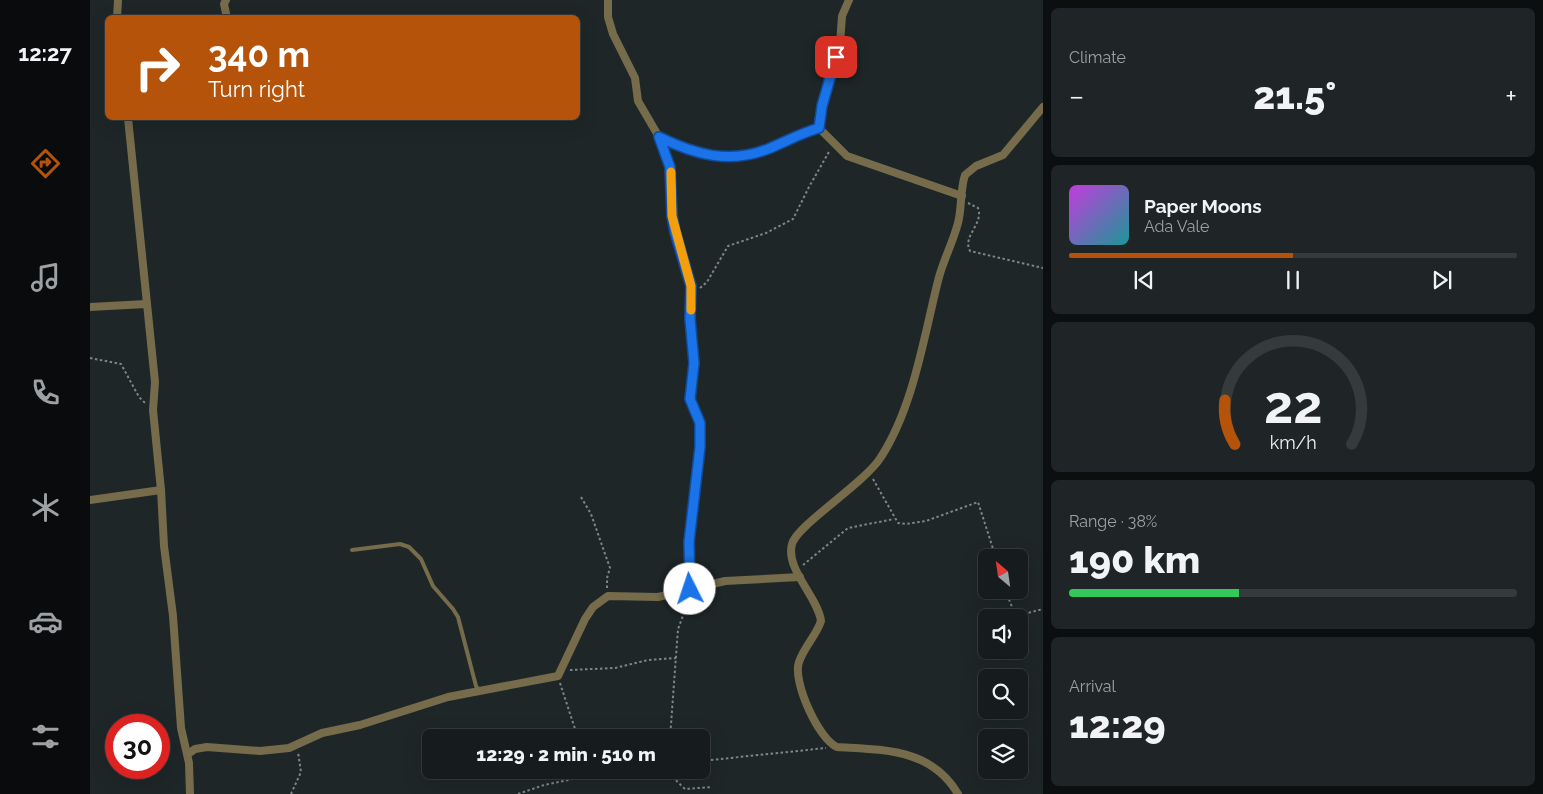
<!DOCTYPE html>
<html lang="en">
<head>
<meta charset="utf-8">
<style>
  body { margin:0; font-family:Raleway,sans-serif; background:#1f2527; color:#f1f3f6; height:100vh; display:flex; flex-direction:column; font-size:19px; white-space:nowrap }
  * { box-sizing:border-box; margin:0 }
  p { font-size:16px; color:#9ea1a4 }
  .icon { flex:none; width:28px; height:28px; fill:none; stroke:currentColor; stroke-width:2; stroke-linecap:round; stroke-linejoin:round }
  .map { position:relative; flex:1; overflow:hidden }
  .side { display:flex; flex-direction:column; gap:8px; padding:8px; background:#0c0f10; width:500px }
  .side>* { flex:none }
  .top-card { position:absolute; left:15px; top:15px; width:475px; height:105px; border-radius:8px; box-shadow:0 5px 20px #0002,0 0 0 1px #353a3c; background:#b45309; color:#fff; overflow:hidden }
  .needle { width:32px; rotate:331deg }
  .tools { position:absolute; left:888px; top:549px; display:grid; gap:10px }
  .tools a { display:grid; place-items:center; width:50px; height:50px; border-radius:8px; background:#161c1e; box-shadow:0 5px 20px #0002,0 0 0 1px #353a3c; font-size:25px }
  .speed { position:absolute; left:15px; top:714px; display:flex; gap:10px; font-size:25px; font-weight:700; text-align:center }
  .speed>* { display:grid; place-content:center; width:65px; height:65px; border-radius:50%; background:#161c1e; box-shadow:0 5px 20px #0002,0 0 0 1px #353a3c; line-height:1 }
  .speed .limit { border:8px solid #d22; background:#fff; color:#111 }
  .pin { position:absolute; display:grid; place-items:center; width:42px; height:42px; color:#fff; margin:-21px; border-radius:10px; box-shadow:0 2px 8px #0006 }
  .me { position:absolute; width:55px; margin:-28px; rotate:356deg; stroke-linejoin:round; filter:drop-shadow(0 0 4px #0008) }
  .turn { display:flex; align-items:center; gap:18px; height:105px; padding:0 20px; font-size:22px }
  .turn .icon { width:65px; height:65px; stroke-width:2.5 }
  .turn b { display:block; font-size:35px; line-height:42px }
  .big { font-size:38px; font-weight:800; line-height:1.1 }
  .side .widget { flex:1; display:flex; flex-direction:column; justify-content:center; gap:8px; min-width:0; padding:0 18px; border-radius:8px; background:#1f2527 }
  .side .dial { align-items:center; gap:0 }
  .dial svg { height:130px; overflow:visible; fill:none; stroke:#353a3c; stroke-width:7; stroke-linecap:round; text-anchor:middle }
  .dial text { fill:#f1f3f6; stroke:none }
  .song { display:flex; align-items:center; gap:15px }
  .cover { width:60px; height:60px; border-radius:8px; background:linear-gradient(135deg,hsl(290 70% 55%),hsl(180 70% 35%)) }
  .played { height:5px; border-radius:2px; background:linear-gradient(90deg,#b45309 50%,#353a3c 50%) }
  .keys { display:flex; justify-content:space-around; direction:ltr }
  .heat { display:flex; justify-content:space-between; align-items:center; font-size:28px; direction:ltr }
  .charge { height:8px; border-radius:4px; background:linear-gradient(90deg,#34c759 38%,#353a3c 0) }
  .trip { position:absolute; left:332px; top:729px; width:288px; height:50px; border-radius:8px; background:#161c1e; box-shadow:0 5px 20px #0002,0 0 0 1px #353a3c; font-weight:800; line-height:50px; text-align:center }
  main { display:flex; flex:1; min-height:0 }
  .tab-bar { display:flex; flex-direction:column; width:90px; justify-content:space-around; align-items:center; background:#090b0c; color:#9ea1a4 }
  .tab-bar .icon { width:35px; height:35px }
  .tab-bar .selected { color:#b45309 }
  .tab-bar b { font-size:22px; color:#f1f3f6 }
  .map>svg:first-child { display:block }
</style>
</head>
<body>
<main>
<nav class="tab-bar">
<b>12:27</b>
<svg class="icon selected" aria-label="directions" viewBox="0 0 24 24"><path d="M12 3l9 9-9 9-9-9zM9 14v-3h6M13 9l2 2-2 2"/></svg>
<svg class="icon" aria-label="music" viewBox="0 0 24 24"><path d="M9 18V5l10-2v13"/><circle cx="6" cy="18" r="3"/><circle cx="16" cy="16" r="3"/></svg>
<svg class="icon" aria-label="phone" viewBox="0 0 24 24"><path d="M5 4h4l2 5-3 2q2 4 5 5l2-3 5 2v4C11 20 4 13 5 4z"/></svg>
<svg class="icon" aria-label="climate" viewBox="0 0 24 24"><path d="M12 3v18M4 7l16 10M4 17L20 7"/></svg>
<svg class="icon" aria-label="car" viewBox="0 0 24 24"><path d="M5 17H2v-5l4-1 3-4h7l3 4 3 1v5h-3M9 17h6M6 11h13"/><circle cx="7" cy="17" r="2"/><circle cx="17" cy="17" r="2"/></svg>
<svg class="icon" aria-label="filters" viewBox="0 0 24 24"><path d="M4 7h16M4 17h16"/><circle cx="9" cy="7" r="2"/><circle cx="15" cy="17" r="2"/></svg>
</nav>
<div class="map">
<svg width="953" height="794" viewBox="0 0 953 794">
  <rect width="100%" height="100%" fill="#1e2628"/>
  <g fill="none" stroke-linecap="round" stroke-linejoin="round">
    <g stroke="#7f8687" stroke-width="2" stroke-dasharray="2.5 2.5" stroke-linecap="butt">
      <path d="M878 203 888 208C894 224 872 236 880 251L953 268"/>
      <polyline points="610,288 617,282 638,246 676,233 703,219 719,187 740,150"/>
      <polyline points="0,358 31,364 49,397 56,404"/>
      <polyline points="783,479 808,523 816,524 836,521 888,502 906,558"/>
      <polyline points="491,497 501,514 520,568 517,578 517,589"/>
      <polyline points="713,565 758,528 804,519"/>
      <polyline points="915,590 925,614 930,615 953,609"/>
      <polyline points="480,670 525,668 558,660 586,658"/>
      <polyline points="470,683 488,738"/>
      <polyline points="580,738 588,629 594,613 605,597"/>
      <polyline points="611,761 736,748"/>
      <polyline points="575,770 595,789 622,787"/>
      <polyline points="201,794 211,772 208,752"/>
      <polyline points="428,794 454,785 526,770"/>
    </g>
    <polyline stroke="#766b4a" stroke-width="4" points="262,550 310,544 319,547 331,559 343,586 363,609 368,617 386,686 390,691"/>
    <g stroke="#766b4a" stroke-width="8">
      <polyline points="136,0 134,4 137,18"/>
      <polyline points="518,0 518,17 523,34 545,78 548,101 569,137 580,167 582,216 601,286 600,319 604,363 600,399 610,423 611,447 599,542 600,589"/>
      <polyline points="759,0 752,16 750,44 728,121 729,128 757,156 872,196"/>
      <polyline points="27,18 28,0"/>
      <polyline points="38,118 65,382 63,410 71,490 74,546 83,616 91,728 99,763 100,794"/>
      <path d="M569 137C598 152 635 164 667 153 688 145 707 134 729 128"/>
      <polyline points="0,307 56,304"/>
      <polyline points="0,500 71,490"/>
      <polyline points="98,754 105,749 117,747 170,751 199,748 232,733 270,725 358,697 468,676 495,619 503,607 518,596 568,597 635,581 710,577"/>
      <path d="M868 794C841 748 793 750 747 747 729 740 702 681 709 662 714 647 726 636 731 621 728 597 695 569 702 544 707 525 775 483 791 457 824 406 834 335 849 277 854 259 863 242 868 223 872 208 870 190 875 175L886 166 913 155 953 107"/>
    </g>
  </g>
  <g fill="none" stroke-linecap="round" stroke-linejoin="round">
    <g stroke="#114b97" stroke-width="12">
      <path id="route" d="M600 589 599 542 610 447V423L600 399 604 363 600 319 601 286 585 232 582 216 580 167 569 137C606 155 639 164 678 149 695 142 711 133 729 128L732 106 746 57"/>
    </g>
    <use href="#route" stroke="#1a73e8" stroke-width="9"/>
    <polyline stroke="#f59e0b" stroke-width="9" points="581,172 582,216 601,286 601,310"/>
  </g>
</svg>
<div class="tools">
<a><svg class="needle" viewBox="-14 -14 28 28"><path d="M0-13l5 13h-10z" fill="#e53935"/><path d="M0 13l5-13h-10z" fill="#9ea1a4"/></svg></a>
<a><svg class="icon" aria-label="sound" viewBox="0 0 24 24"><path d="M4 9h4l5-4v14l-5-4H4zM17 9q2 3 0 6"/></svg></a>
<a><svg class="icon" aria-label="search" viewBox="0 0 24 24"><circle cx="10" cy="10" r="6"/><path d="M15 15l6 6"/></svg></a>
<a><svg class="icon" aria-label="layers" viewBox="0 0 24 24"><path d="M12 4l9 5-9 5-9-5zM3 14l9 5 9-5"/></svg></a>
</div>
<div class="speed"><div class="limit">30</div></div>
<div class="pin" style="left:746px;top:57px;background:#d93025"><svg class="icon" aria-label="arrive" viewBox="0 0 24 24"><path d="M6 21V4h12l-3 4 3 4H6"/></svg></div>
<svg class="me" style="left:600px;top:589px" viewBox="-20 -20 40 40"><circle r="19" fill="#fff"/><path d="M0-13L10 11 0 6-10 11z" fill="#1a73e8"/></svg>
<div class="trip">12:29 · 2 min · 510 m</div>
<div class="top-card">
<div class="turn"><svg class="icon" aria-label="right" viewBox="0 0 24 24"><path d="M7 20v-9h11M14 6l5 5-5 5"/></svg><div><b>340 m</b>Turn right</div></div>
</div>
</div>
<section class="side">
<div class="widget"><p>Climate</p>
<div class="heat"><a>−</a><b class="big">21.5°</b><a>+</a></div>
</div>
<div class="widget">
<div class="song"><i class="cover"></i><div><b>Paper Moons</b><p>Ada Vale</p></div></div>
<div class="played"></div>
<div class="keys"><svg class="icon" aria-label="previous" viewBox="0 0 24 24"><path d="M18 5L8 12l10 7zM5 5v14"/></svg><svg class="icon" aria-label="pause" viewBox="0 0 24 24"><path d="M8 5v14M16 5v14"/></svg><svg class="icon" aria-label="next" viewBox="0 0 24 24"><path d="M6 5l10 7-10 7zM19 5v14"/></svg></div>
</div>
<div class="widget dial"><svg viewBox="0 0 100 80">
<path d="M14 69A42 42 0 1 1 86 69"/>
<path d="M14 69A42 42 0 0 1 8 42" stroke="#b45309"/>
<text x="50" y="56" font-size="32" font-weight="700">22</text>
<text x="50" y="72" font-size="11">km/h</text>
</svg></div>
<div class="widget"><p>Range · 38%</p><b class="big">190 km</b><div class="charge"></div></div>
<div class="widget"><p>Arrival</p><b class="big">12:29</b></div>
</section>
</main>
</body>
</html>
